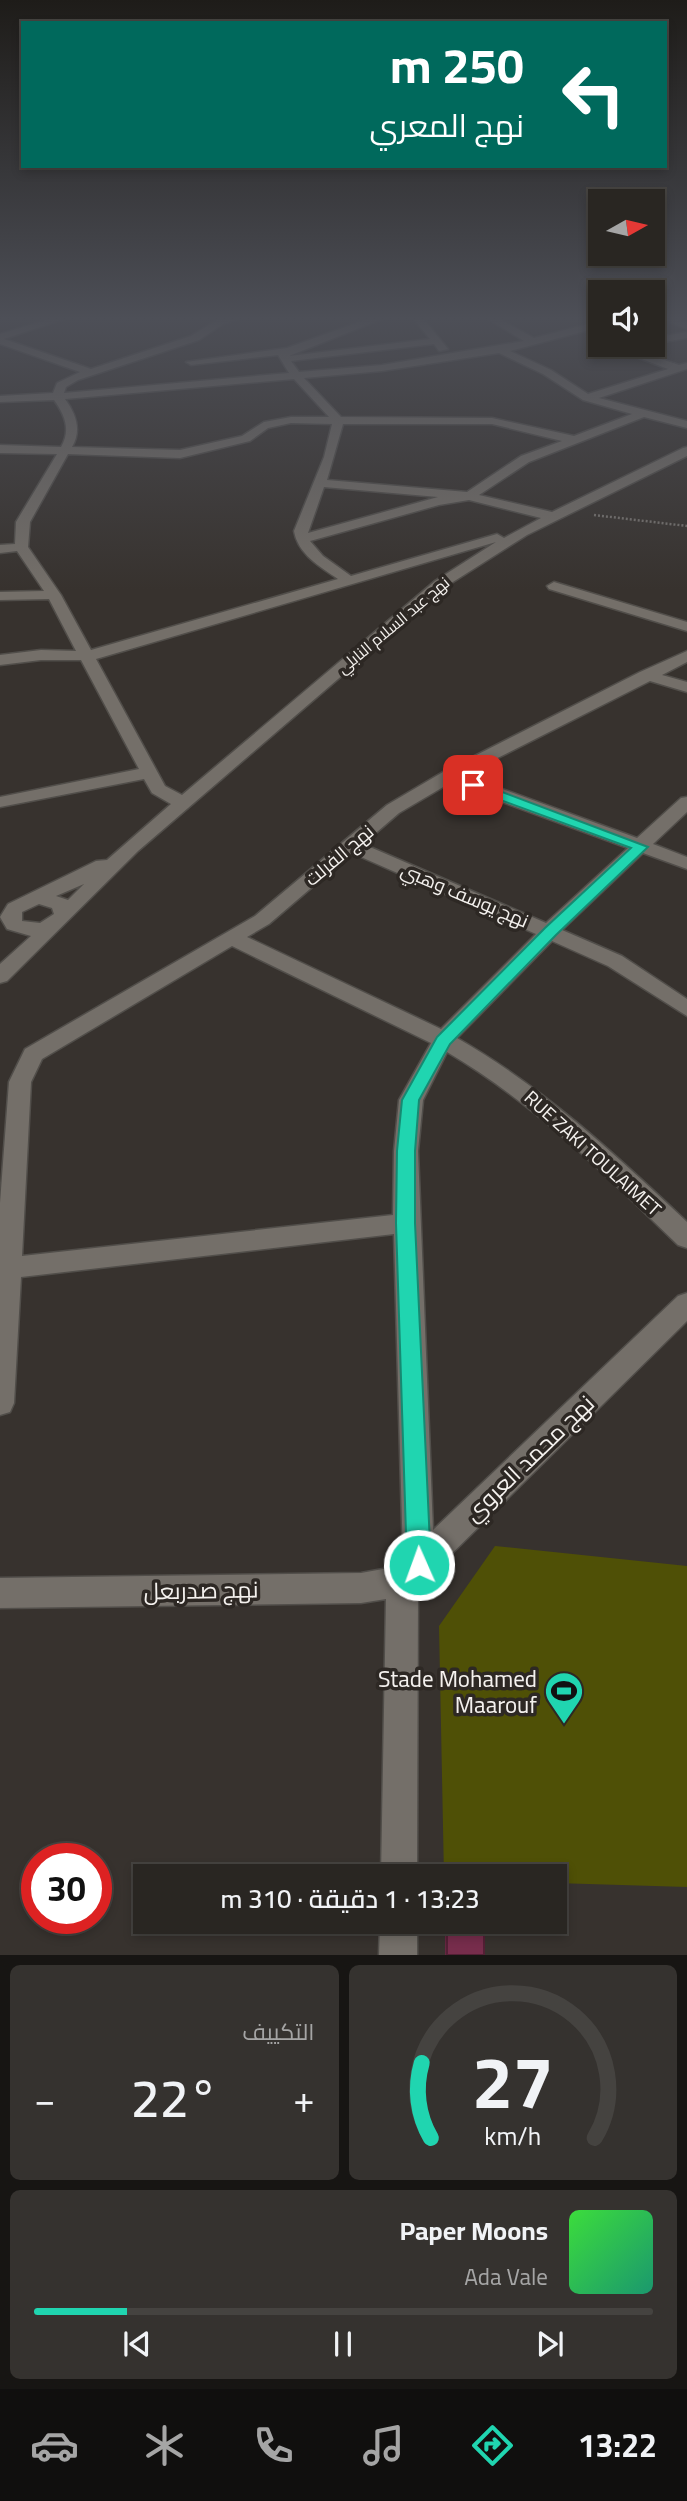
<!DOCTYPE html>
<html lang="ar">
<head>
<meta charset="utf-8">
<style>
  body { margin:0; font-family:Georgia,Cairo,serif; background:#35322f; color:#f1f3f6; direction:rtl; height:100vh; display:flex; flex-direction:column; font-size:26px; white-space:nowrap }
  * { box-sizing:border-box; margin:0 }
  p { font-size:23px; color:#a5a5a5 }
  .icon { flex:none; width:38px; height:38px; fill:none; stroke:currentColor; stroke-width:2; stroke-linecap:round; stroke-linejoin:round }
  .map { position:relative; height:1955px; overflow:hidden; direction:ltr }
  .side { display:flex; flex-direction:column; gap:10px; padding:10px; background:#171513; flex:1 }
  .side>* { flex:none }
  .top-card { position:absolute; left:21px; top:21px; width:646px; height:147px; border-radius:0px; box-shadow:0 4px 10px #0003,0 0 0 2px #454340; direction:rtl; background:#00695c; color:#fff; overflow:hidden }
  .needle { width:46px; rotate:82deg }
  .controls { position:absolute; left:588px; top:189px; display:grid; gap:14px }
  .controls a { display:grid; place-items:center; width:77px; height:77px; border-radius:0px; background:#292622; box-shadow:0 4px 10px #0003,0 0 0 2px #454340; font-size:35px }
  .speed { position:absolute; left:21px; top:1843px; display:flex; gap:14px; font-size:35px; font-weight:700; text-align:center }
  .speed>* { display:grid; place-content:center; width:91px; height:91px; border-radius:50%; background:#292622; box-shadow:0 4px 10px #0003,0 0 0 2px #454340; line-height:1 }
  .speed .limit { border:10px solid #d22; background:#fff; color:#111 }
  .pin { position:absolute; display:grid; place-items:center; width:60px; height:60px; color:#fff; margin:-30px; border-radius:14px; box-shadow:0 4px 10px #0006 }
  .me { position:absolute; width:77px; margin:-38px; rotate:358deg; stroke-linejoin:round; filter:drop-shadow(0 0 5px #0008) }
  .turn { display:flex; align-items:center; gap:24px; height:147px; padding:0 28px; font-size:32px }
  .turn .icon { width:91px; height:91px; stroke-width:2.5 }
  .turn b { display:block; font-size:49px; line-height:60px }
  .big { font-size:52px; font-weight:600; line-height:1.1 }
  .side .tile { flex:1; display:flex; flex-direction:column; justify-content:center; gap:10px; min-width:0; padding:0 24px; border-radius:10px; background:#35322f }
  .side .dial { align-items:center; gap:0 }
  .dial svg { height:182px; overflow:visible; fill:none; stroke:#454340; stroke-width:7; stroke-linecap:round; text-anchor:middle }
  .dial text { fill:#f1f3f6; stroke:none }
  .song { display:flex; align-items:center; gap:21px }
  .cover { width:84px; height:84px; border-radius:10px; background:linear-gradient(135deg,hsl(120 70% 55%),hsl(160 70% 35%)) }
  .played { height:7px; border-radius:4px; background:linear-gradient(90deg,#20d5b0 15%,#454340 15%) }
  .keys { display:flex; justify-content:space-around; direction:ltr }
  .heat { display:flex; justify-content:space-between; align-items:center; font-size:38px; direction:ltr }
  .side .tiles { flex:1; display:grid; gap:10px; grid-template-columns:1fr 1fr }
  .tile:last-child { grid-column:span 2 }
  .trip { position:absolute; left:133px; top:1864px; width:434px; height:70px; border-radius:0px; background:#292622; box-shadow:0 4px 10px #0003,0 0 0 2px #454340; font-weight:600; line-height:70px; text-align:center; direction:rtl }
  .menu { display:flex; height:112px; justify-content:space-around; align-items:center; background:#100f0e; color:#a5a5a5 }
  .menu .icon { width:49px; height:49px }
  .menu .active { color:#20d5b0 }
  .menu b { font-size:32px; color:#f1f3f6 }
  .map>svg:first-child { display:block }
</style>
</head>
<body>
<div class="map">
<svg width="687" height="1955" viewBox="0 0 687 1955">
  <rect width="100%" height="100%" fill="#37322e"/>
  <polygon fill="#4f5006" points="495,1546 687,1566 687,1887 555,1883 555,1876 444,1876 439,1626"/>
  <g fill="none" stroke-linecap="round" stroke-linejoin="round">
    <g stroke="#514e4a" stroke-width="3">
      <g id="street">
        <path d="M56 317H70L4 339 91 369 191 336 217 320 244 317 223 324 199 340 78 380 66 387 64 393 289 373 278 355 191 365 186 362 287 348 373 317H387L289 356 430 339 412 317H422L448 349 439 351 434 344 291 361 299 372 382 365 524 341 485 317H496L534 338 600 321V327L510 351 551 370 588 394 668 369 605 345H619L679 365 687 363V369L599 398 687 421V428L644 417 529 462 479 495 552 512 683 448 687 447V456L527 535 445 587 138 851 7 981 0 983V964L31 936 7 929 0 917 8 904 96 861 107 860 171 804 152 793 144 779 0 807V797L139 769 81 660H41L0 665V655L41 650 76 651 49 599 0 600V592L44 591 17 551 0 553V545L15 544 16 522 57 454 0 453V445L61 447C71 430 65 415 54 400L0 402V396L53 393 57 383 80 372 0 344V334ZM499 353 543 374 583 400 632 414 574 436 492 418 341 417 304 378 382 371ZM294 379 329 417H291L264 422 242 436 180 450 72 447C82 430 76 414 65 399ZM291 423 332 424 324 457 294 531C298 554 319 566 338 579L91 650 61 595 28 547 30 522 68 454 180 458 250 441 268 428ZM343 424H492L562 441 521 456 467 492 327 480ZM324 487 438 497 308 533ZM469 500 541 518 504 538 497 534 351 576 323 556 310 541 439 505ZM496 542 435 581 182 795 165 786 96 659ZM84 884 68 900 56 896ZM39 904 52 908 54 914 40 923 22 921V912Z"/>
        <polygon points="657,317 670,317 687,323 687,329"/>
        <polygon points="687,332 687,338 653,344 653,338"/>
        <polygon points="554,582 687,622 687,631 549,589 547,586"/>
        <path d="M687 651V662L662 675 687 682V692L650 681 464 775 637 838 681 798 687 797V812L653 844 687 857V869L643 853 562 930 622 956 687 999V1016L608 966 552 941 457 1038C544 1088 615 1154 687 1222V1248L678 1245C605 1174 535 1104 447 1052L423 1100 418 1151 433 1530 678 1296 687 1293V1321L418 1587 417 1876H381L386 1599 361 1603 0 1608V1578L361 1573 394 1567 403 1559 394 1234 21 1277 14 1403 10 1412 0 1415V1203L9 1082 25 1049 255 916 387 805 443 772 640 672ZM450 783 628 848 546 923 363 844 399 813ZM352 853 536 934 441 1029 247 937 269 924ZM232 946 431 1043 399 1100 394 1151 393 1215 22 1256 31 1082 42 1059Z"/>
        <polygon points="380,1922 417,1922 417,1955 379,1955"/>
      </g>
    </g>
    <polyline stroke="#787470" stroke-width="2.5" stroke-dasharray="2 2" stroke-linecap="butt" points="594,515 687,526"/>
    <use href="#street" fill="#746f69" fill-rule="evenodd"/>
  </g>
  <polygon fill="#662741" points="445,1922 472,1922 484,1955 445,1955"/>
  <g fill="#772d4c" stroke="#532035" stroke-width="2">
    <polygon points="445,1875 470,1876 445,1876"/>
    <polygon points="447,1922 484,1924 484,1955 447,1955"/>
    <polygon points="447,1922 472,1922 472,1923"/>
  </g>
  <linearGradient id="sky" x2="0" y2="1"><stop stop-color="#1e1c19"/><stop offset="0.54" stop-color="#4d4f57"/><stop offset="1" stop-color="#4d4f57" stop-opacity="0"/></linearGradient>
  <rect width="687" height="590" fill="url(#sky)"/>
  <polygon fill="#20d5b0" stroke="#158a72" stroke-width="2" points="473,781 648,847 556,935 450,1044 419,1100 415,1151 415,1223 431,1565 427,1573 419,1576 410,1573 407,1565 396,1223 397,1151 402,1100 437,1037 545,928 631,848 468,788 466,785"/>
  <defs>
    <g id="stadium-pin" transform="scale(2.0125)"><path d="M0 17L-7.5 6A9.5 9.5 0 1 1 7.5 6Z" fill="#20d5b0" stroke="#2d2824"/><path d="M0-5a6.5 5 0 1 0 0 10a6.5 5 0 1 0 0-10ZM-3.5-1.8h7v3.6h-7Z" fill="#111"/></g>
  </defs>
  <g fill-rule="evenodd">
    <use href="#stadium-pin" x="564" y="1691"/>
  </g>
  <g text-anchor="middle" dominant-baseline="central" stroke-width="7" stroke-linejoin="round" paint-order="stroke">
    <g font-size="16" fill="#f4f1ee" stroke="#2d2824">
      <text transform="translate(393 625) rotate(-40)">نهج عبد السلام النابلي</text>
    </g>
    <g font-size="19" fill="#f4f1ee" stroke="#2d2824">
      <text transform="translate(339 855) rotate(-40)">نهج الفرلت</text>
      <text transform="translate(465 895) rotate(23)">نهج يوسف وهبي</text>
      <text transform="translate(593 1153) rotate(42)">RUE ZAKI TOULAIMET</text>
    </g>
    <g font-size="23" fill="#f4f1ee" stroke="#2d2824">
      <text transform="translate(529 1458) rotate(-44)">نهج محمد العروي</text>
      <text transform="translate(201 1590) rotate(-1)">نهج صدربعل</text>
    </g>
    <g font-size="23" fill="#f4f1ee" stroke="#2d2824" text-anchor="end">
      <text x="537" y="1678">Stade Mohamed<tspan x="537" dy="26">Maarouf</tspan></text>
    </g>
  </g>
</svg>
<div class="controls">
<a><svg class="needle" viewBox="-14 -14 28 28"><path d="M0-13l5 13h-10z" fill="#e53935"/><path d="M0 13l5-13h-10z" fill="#a5a5a5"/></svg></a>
<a><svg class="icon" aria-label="sound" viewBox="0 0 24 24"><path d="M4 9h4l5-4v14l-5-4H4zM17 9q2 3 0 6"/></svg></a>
</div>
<div class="speed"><div class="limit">30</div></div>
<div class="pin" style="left:473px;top:785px;background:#d93025"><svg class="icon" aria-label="arrive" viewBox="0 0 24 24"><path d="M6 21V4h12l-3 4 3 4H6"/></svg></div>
<svg class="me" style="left:419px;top:1565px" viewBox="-20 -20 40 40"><circle r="17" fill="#20d5b0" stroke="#fff" stroke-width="3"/><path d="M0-11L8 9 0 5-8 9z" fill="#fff"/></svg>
<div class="trip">13:23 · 1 دقيقة · 310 m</div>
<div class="top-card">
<div class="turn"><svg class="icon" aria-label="left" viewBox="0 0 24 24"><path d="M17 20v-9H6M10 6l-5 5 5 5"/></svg><div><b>250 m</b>نهج المعري</div></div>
</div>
</div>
<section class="side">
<div class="tiles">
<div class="tile dial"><svg viewBox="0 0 100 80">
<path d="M14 69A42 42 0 1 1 86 69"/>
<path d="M14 69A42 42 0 0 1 10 36" stroke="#20d5b0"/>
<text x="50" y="56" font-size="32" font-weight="700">27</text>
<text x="50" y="72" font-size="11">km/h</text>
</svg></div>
<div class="tile"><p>التكييف</p>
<div class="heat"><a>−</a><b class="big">22°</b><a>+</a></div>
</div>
<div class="tile">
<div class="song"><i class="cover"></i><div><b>Paper Moons</b><p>Ada Vale</p></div></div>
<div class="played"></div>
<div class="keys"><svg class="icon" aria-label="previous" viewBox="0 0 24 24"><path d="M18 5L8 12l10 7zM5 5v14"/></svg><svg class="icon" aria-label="pause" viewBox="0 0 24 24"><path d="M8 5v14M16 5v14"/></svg><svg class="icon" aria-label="next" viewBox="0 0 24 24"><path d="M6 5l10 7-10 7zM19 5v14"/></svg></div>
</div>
</div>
</section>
<nav class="menu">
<b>13:22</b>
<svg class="icon active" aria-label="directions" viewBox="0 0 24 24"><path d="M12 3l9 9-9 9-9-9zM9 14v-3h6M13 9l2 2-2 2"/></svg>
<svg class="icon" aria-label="music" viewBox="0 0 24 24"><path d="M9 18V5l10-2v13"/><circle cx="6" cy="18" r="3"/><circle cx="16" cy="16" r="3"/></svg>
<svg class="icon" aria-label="phone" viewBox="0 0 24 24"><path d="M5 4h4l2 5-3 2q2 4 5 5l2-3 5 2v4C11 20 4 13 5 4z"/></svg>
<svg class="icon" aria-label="climate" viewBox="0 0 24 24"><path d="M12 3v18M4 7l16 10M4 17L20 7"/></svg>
<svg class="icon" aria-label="car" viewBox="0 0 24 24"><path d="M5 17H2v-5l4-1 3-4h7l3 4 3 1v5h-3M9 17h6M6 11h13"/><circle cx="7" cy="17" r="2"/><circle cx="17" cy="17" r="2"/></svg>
</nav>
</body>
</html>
